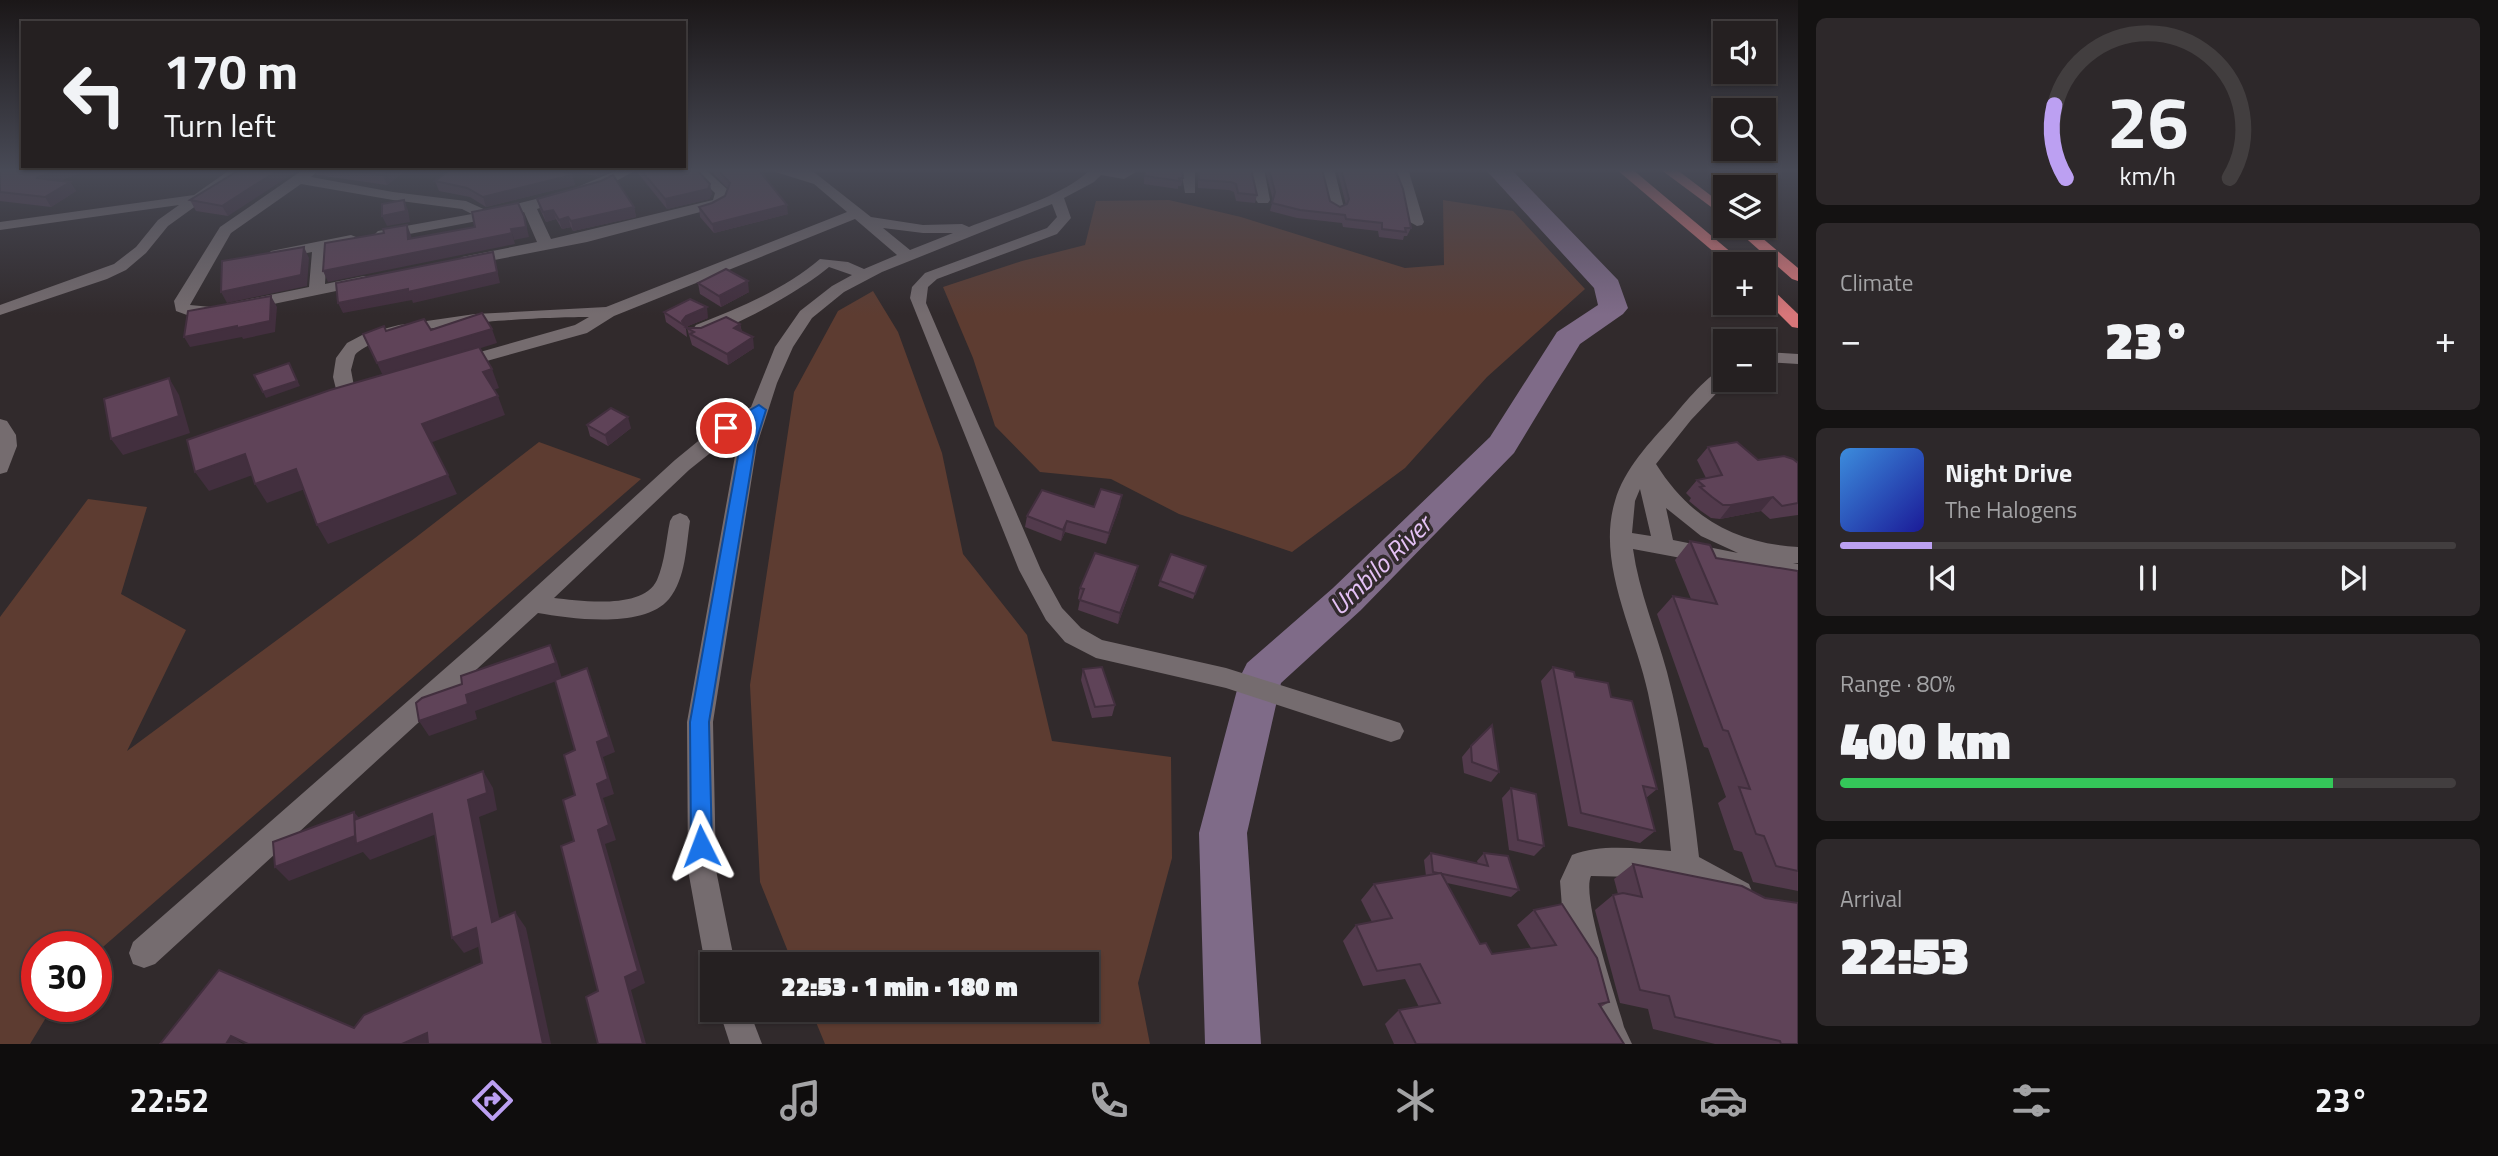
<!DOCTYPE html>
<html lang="en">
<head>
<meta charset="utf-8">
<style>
  body { margin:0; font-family:"Titillium Web",sans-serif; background:#2d282a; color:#f1f3f6; height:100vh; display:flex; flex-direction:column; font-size:26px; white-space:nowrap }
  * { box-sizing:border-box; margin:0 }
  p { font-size:23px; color:#a3a3a5 }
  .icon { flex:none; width:38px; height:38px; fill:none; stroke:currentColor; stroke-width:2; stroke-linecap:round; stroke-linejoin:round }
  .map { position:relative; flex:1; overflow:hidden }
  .details { display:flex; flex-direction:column; gap:18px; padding:18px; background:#141212; width:700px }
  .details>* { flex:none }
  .hud { position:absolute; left:21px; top:21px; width:665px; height:147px; border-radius:0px; box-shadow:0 2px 5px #0004,0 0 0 2px #423e3f; background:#252021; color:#f1f3f6; overflow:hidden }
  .controls { position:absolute; left:1713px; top:21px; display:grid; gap:14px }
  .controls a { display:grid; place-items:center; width:63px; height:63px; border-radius:0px; background:#252021; box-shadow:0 2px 5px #0004,0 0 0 2px #423e3f; font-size:35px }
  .speed { position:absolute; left:21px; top:931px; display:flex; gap:14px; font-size:35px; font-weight:700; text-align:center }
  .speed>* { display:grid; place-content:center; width:91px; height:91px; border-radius:50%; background:#252021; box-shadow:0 2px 5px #0004,0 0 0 2px #423e3f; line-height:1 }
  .speed .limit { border:10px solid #d22; background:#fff; color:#111 }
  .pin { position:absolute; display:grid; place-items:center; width:60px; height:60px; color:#fff; margin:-30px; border:4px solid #fff; border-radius:50%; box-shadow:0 2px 7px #0007 }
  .me { position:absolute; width:77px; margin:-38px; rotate:357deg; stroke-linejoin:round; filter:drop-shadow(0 0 5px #0008) }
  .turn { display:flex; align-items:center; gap:24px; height:147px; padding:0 28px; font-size:32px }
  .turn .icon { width:91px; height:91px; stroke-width:2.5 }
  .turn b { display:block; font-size:49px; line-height:60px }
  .big { font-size:52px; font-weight:800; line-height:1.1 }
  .details .widget { flex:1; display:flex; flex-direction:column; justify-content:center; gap:10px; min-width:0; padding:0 24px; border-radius:10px; background:#2d282a }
  .details .dial { align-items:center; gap:0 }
  .dial svg { height:182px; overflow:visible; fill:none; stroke:#423e3f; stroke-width:7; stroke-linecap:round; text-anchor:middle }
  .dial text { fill:#f1f3f6; stroke:none }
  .song { display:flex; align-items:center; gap:21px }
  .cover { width:84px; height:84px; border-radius:10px; background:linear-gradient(135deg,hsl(210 70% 55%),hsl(240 70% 35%)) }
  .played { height:7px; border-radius:4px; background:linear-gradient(90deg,#bca0f2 15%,#423e3f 15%) }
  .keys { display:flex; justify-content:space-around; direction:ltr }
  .heat { display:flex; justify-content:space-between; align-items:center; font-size:38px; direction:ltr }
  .charge { height:10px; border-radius:5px; background:linear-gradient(90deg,#34c759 80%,#423e3f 0) }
  .trip { position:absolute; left:700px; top:952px; width:399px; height:70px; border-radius:0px; background:#252021; box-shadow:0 2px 5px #0004,0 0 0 2px #423e3f; font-weight:800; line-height:70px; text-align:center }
  .dock { display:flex; height:112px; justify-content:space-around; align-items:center; background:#0f0d0d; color:#a3a3a5 }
  .dock .icon { width:49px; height:49px }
  .dock .current { color:#bca0f2 }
  .dock b { font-size:32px; color:#f1f3f6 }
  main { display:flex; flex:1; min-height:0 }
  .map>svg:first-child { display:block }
</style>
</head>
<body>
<main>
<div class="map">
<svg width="1798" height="1044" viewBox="0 0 1798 1044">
  <rect width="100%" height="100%" fill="#312a2c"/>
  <g fill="#5d3c31">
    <polygon points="1169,200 1241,217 1405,268 1444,265 1443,200 1513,211 1585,289 1487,377 1405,468 1292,552 1179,514 1111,479 1040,472 995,426 973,358 943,287 1022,261 1085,245 1096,201"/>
    <polygon points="873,291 898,332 942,453 963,554 1027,635 1052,741 1171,757 1172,858 1138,983 1150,1044 825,1044 811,1010 1087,1010 1087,964 793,964 760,882 750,685 794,392 838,311"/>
    <polygon points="539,442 641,479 96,953 96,947 37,947 37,1006 53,1006 30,1044 0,1044 0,617 88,499 147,507 121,594 186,630 127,751 415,538"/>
  </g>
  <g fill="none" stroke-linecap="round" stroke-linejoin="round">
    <polygon fill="#7f6b88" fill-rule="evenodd" points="1485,169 1511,169 1618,280 1628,308 1623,314 1580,344 1514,453 1361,610 1281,683 1247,833 1261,1044 1205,1044 1199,833 1241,675 1247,663 1333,588 1490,437 1557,332 1598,305 1594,288"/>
    <g fill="#756c6f" fill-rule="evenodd">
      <polygon points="231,169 247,169 168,226 146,253 126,270 107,279 0,315 0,305 114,264 136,247 158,220 179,205 0,230 0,222 194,195"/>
      <polygon points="304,169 320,169 311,177 393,192 466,201 488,211 568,191 620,169 638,169 607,186 537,209 551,239 713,200 715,193 690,169 705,169 727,189 729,198 723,206 587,242 468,265 462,263 460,260 462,257 537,242 524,212 383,239 375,234 378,231 472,214 462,209 393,200 301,184 231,233 190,305 211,307 309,287 312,252 276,259 271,257 268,254 271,251 351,235 356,237 359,240 356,243 327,249 325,284 364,276 370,278 372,281 370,284 211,317 187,315 176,311 174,301 220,227"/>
      <path d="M766 169H810L871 217 923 225 962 224 969 227C1005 212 1063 197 1091 169H1141L1124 179 1101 175 1094 182 1064 198 1071 218 1057 234 937 279 928 287 926 303 1041 570 1062 608 1081 628 1102 640 1226 668 1391 720 1400 723 1404 731 1400 739 1391 742 1226 688 1096 658 1065 642 1046 620 1019 570 910 298 912 287 925 273 1047 228 1057 217 1052 204 882 272 844 292 812 318 793 347 777 383 757 445 713 722 716 870 735 964H712V976L705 964 688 870 687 722 737 445 744 426 689 470 554 598C581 601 643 610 657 580 665 562 666 540 670 521L673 516 680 513 687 516 690 521C686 547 686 578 669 599 644 629 572 619 538 613L155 964 144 968 133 964 129 953 133 942 490 629 675 460 719 424 751 407 775 347 800 311 832 286 852 275 829 267C809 285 720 339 696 333L693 329 696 325C740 307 784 290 820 259L848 262 864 269 897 255 855 219 614 316 587 333 458 369 452 368 449 364 452 360 575 325 589 317C543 317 384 323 355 355L351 370 356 397 347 403 338 397 333 377 336 358 347 343 364 334 399 325 475 314 606 307 847 212 814 184ZM883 228 923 233H953L910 250Z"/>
      <polygon points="1181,169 1195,169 1195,193 1185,193"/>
      <polygon points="1250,169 1264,169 1270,200 1268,203 1258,203 1256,200"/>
      <polygon points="1320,169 1334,169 1344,208 1342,211 1337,212 1330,208"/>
      <polygon points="1394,169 1408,169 1424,222 1422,225 1417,226 1410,222"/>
      <polygon points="1764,352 1798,354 1798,364 1764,362"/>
      <path d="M1726 368V380H1729L1691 420 1656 464C1690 518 1734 543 1798 547V563H1793L1798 564V580L1633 549C1639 592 1656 631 1667 672 1683 733 1692 795 1699 857L1749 884 1753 894 1749 904 1739 908 1683 878 1591 876C1581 897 1617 1000 1624 1027L1632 1044H1599L1562 907 1560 881 1572 855C1603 843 1638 849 1671 851 1666 798 1659 745 1648 693 1635 632 1596 563 1615 501 1624 469 1650 442 1672 418 1684 404 1709 372 1726 368ZM1640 489 1651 536 1632 533 1635 501ZM1666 508 1701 536 1738 553 1673 540Z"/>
      <polygon points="0,419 7,421 16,435 17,446 7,472 0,474"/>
      <polygon points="719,1010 749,1010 762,1044 730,1044"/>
    </g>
    <g fill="#d77679" fill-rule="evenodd">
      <polygon points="1616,169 1632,169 1745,264 1728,264"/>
      <polygon points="1660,169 1676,169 1726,207 1726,218"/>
      <polygon points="1732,226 1748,226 1798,268 1798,281 1792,279"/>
      <polygon points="1764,285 1770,287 1798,314 1798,328 1792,327 1764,299"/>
    </g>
  </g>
  <g fill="#523a4c">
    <polygon points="0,169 90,169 59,181 70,182 76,191 51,207 0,201"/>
    <polygon points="241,169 228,216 196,211 190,200"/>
    <polygon points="314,169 408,169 387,185 317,175"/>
    <polygon points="569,169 607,169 608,172 598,177"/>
    <polygon points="636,169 696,169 712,194 709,199 667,209 637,172"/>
    <polygon points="709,169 758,169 788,214 714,233 700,217 699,207 712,203 725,196 728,189"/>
    <polygon points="1144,169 1182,169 1183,178 1181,186 1178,186 1178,189 1144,184"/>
    <polygon points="1198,169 1251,169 1257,195 1255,203 1236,201 1234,192 1229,190 1198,188"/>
    <polygon points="1265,169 1322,169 1330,201 1340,207 1346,205 1337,169 1395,169 1411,228 1407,236 1404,236 1403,240 1379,237 1378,231 1343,227 1342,223 1297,218 1270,211 1273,200"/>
    <polygon points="572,175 575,185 486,207 470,197 439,191 435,181"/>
    <polygon points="537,199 634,207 636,217 573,231 571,227 562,229 556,219 546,222 540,209"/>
    <polygon points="698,283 749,292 721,307 700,294"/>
    <polygon points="664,312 708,318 688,326 686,329 687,337 666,322"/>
    <polygon points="740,324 742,332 754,348 728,365 692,345 687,328 701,328"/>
    <polygon points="587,425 631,428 608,446 590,436"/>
    <polygon points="1708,447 1758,460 1798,463 1798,515 1770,519 1761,511 1720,519 1711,518 1701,511 1689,501 1691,498 1686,493 1697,480 1706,478 1697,460"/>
    <polygon points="1120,506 1106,544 1065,532 1061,541 1025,527 1027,516 1094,507"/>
    <polygon points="1690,541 1716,558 1798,571 1798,891 1753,882 1742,852 1734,850 1718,803 1726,797 1708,748 1704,747 1657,614 1673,596 1691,599 1675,560"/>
    <polygon points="1138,566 1135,577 1118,624 1078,610 1080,600 1078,599 1080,588"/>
    <polygon points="1206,566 1193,599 1158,586 1160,581"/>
    <polygon points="1553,667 1575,677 1611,697 1657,789 1646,798 1655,831 1640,843 1568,826 1541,681"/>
    <polygon points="1083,669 1115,705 1112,716 1092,718 1081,680"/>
    <polygon points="1471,746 1499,772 1491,782 1464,773 1462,757"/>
    <polygon points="1511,788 1544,846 1534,856 1509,850 1502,798"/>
    <polygon points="1431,853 1478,864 1477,861 1484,853 1519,890 1511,897 1447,883 1480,944 1492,954 1531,948 1517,925 1534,910 1609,1002 1601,1007 1624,1044 1394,1044 1385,1024 1399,1010 1419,1007 1405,979 1363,986 1343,941 1356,925 1372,922 1361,900 1374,884 1426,876 1424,860"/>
    <polygon points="1633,864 1765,898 1798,1044 1715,1044 1653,1029 1648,1009 1620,1003 1595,910 1613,895 1618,894 1614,879"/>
  </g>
  <g fill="#422f3e">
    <polygon points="61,169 90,169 42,187 36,178"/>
    <polygon points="280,169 300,169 228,216 222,206"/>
    <polygon points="391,169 408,169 387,185 383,175"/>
    <polygon points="596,169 607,169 608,172 598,177"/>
    <polygon points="572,175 575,185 486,207 483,197"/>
    <polygon points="70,182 76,191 51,207 45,197"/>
    <polygon points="710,184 712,194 709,199 667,209 665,199"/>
    <polygon points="404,200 408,210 410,222 387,226 382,216"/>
    <polygon points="787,205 788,214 714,233 712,224"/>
    <polygon points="634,207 636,217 573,231 571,221"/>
    <polygon points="553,210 556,219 546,222 543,212"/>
    <polygon points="524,216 529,237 514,240 511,229"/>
    <polygon points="568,217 571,227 562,229 559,220"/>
    <polygon points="407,225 411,235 413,249 408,239"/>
    <polygon points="512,233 515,244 328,282 323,271"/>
    <polygon points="304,247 309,258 307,286 227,303 221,292"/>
    <polygon points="493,252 500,283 413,303 412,300 343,313 338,303"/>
    <polygon points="748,281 749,292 721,307 719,296"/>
    <polygon points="271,296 277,307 275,332 243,339 242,337 190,347 184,337 237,326"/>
    <polygon points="707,307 708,318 688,326 686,329 682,321 686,316"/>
    <polygon points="740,324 742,334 734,328"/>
    <polygon points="492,329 497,343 384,378 377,363"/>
    <polygon points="753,337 754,348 728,365 727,354"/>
    <polygon points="289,363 300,386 266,398 263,392"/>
    <polygon points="492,369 499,388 490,391 483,372"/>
    <polygon points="169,378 179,395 190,433 123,455 111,439"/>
    <polygon points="498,396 505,415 430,443 422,424"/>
    <polygon points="628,417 631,428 608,446 605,435"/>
    <polygon points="245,454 258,473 209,491 195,472"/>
    <polygon points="296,469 308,488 267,503 255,484"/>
    <polygon points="448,475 457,494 328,544 317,525"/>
    <polygon points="1122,495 1120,506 1106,544 1109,533"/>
    <polygon points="1773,497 1761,511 1720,519 1731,505"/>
    <polygon points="1067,521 1065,532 1061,541 1063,530"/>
    <polygon points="1138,566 1135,577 1118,624 1120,613"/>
    <polygon points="550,645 557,661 562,679 475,711 477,719 429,736 419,721 466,695"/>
    <polygon points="587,668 593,684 615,752 603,757 614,794 603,798 616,840 605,844 645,983 631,990 646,1044 643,1044 625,977 598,830 597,742"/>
    <polygon points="483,771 493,788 497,810 479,817 503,937 492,922 468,800"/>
    <polygon points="354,812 366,826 432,814 444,831 370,860 363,852 289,881 275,867"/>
    <polygon points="515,912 526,928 551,1044 543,1044"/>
    <polygon points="476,928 487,943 464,953 452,938"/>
    <polygon points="427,1033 439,1044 402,1044"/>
    <polygon points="231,1036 243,1044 226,1044"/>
  </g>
  <g fill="#5f4358" stroke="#422f3e" stroke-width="2">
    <polygon points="0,169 61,169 36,178 70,182 45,197 0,192"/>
    <polygon points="241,169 280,169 222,206 190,200"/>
    <polygon points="339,169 391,169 383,175"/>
    <polygon points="451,169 557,169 572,175 483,197 467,188 435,181"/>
    <polygon points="640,169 696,169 710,184 708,189 665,199"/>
    <polygon points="717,169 758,169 787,205 712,224 699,207 712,203 725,196 730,183"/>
    <polygon points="1145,169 1182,169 1183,178 1179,178 1180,181 1145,176"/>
    <polygon points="1199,169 1251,169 1257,195 1238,193 1236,184 1231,182 1199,180"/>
    <polygon points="1269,169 1322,169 1330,201 1340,207 1347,204 1349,199 1341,169 1395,169 1403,189 1411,228 1405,228 1406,232 1382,229 1382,223 1346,219 1345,215 1300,210 1272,203 1275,192"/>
    <polygon points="613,175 634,207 571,221 568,217 559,220 553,210 543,212 537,199 601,181"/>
    <polygon points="404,200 406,211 382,216 382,204"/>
    <polygon points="518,203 524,216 526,227 511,229 512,233 323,271 325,243 384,233 383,229 407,225 408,239 475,227 472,212"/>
    <polygon points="304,247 301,275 221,292 222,261"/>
    <polygon points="493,252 497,272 408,292 408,289 338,303 336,283"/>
    <polygon points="726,269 748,281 719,296 698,283"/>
    <polygon points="271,296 270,321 237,328 237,326 184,337 188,311"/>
    <polygon points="690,299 707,307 686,316 682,321 685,326 664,312"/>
    <polygon points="482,313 492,329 377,363 363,334 384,326 386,331 424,319 431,330"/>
    <polygon points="726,317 740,324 734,328 753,337 727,354 690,334 694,332 687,328 701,328"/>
    <polygon points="479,347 492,369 483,372 498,396 422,424 448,475 317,525 296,469 255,484 245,454 195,472 187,440 330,390"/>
    <polygon points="289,363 297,381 263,392 254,375"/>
    <polygon points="169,378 179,416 111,439 104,399"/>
    <polygon points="611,408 628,417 605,435 587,425"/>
    <polygon points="1737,442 1758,460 1784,456 1793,459 1798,463 1798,503 1782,506 1773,497 1731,505 1723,505 1712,497 1700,487 1704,486 1697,480 1722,475 1708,447"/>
    <polygon points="1101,489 1122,495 1109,533 1067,521 1063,530 1027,516 1042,490 1094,507"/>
    <polygon points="1690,541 1710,545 1716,558 1798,571 1798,871 1776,866 1764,836 1756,834 1739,787 1750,789 1728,731 1723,730 1673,596 1717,604"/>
    <polygon points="1095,553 1138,566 1120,613 1080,600 1084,589 1080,588"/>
    <polygon points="1171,554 1206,566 1195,594 1160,581"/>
    <polygon points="550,645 556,663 466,695 468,704 419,721 416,703 422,698 462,684 461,676"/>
    <polygon points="1102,667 1115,705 1095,707 1083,669"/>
    <polygon points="1553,667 1574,672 1575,677 1608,683 1611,697 1632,701 1657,789 1643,786 1655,831 1581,813"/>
    <polygon points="587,668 609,737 597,742 608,779 597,784 609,825 598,830 638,971 625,977 643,1044 598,1044 586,997 598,991 561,846 574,841 563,800 575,795 564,755 575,750 555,680"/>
    <polygon points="1492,725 1499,772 1472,762 1471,746"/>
    <polygon points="483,771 487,793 468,800 492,922 515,912 543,1044 428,1044 427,1033 402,1044 248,1044 231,1036 226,1044 160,1044 219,970 354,1028 364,1015 482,963 476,928 452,938 432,814 356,844 354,820"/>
    <polygon points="1511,788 1536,794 1544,846 1518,840"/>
    <polygon points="354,812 355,836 275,867 273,842"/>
    <polygon points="1431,853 1488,866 1484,853 1508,856 1519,890 1433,872"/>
    <polygon points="1633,864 1742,886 1765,898 1798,903 1798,1044 1781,1044 1780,1041 1675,1017 1669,996 1640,990 1613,895 1623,893 1642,897"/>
    <polygon points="1441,873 1480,944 1486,943 1492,954 1556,945 1534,910 1562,904 1597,958 1609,1002 1599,1004 1624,1044 1416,1044 1399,1010 1440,1003 1420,964 1377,971 1356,925 1392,918 1374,884"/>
  </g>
  <linearGradient id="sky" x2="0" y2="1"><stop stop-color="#1b1718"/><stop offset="0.54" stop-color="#484a56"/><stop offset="1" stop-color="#484a56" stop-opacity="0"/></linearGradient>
  <rect width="1798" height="315" fill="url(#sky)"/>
  <polygon fill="#1a73e8" stroke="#114b97" stroke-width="2" points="759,405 766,410 755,445 709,722 712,846 708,853 701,856 694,853 691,846 690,722 740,445 748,422 726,433 719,428"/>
  <g text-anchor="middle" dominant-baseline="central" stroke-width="7" stroke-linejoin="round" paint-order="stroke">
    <g font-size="26" font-style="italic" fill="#e4c1f5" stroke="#312a2c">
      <text transform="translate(1380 565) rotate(-44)">Umbilo River</text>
    </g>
  </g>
</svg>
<div class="controls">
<a><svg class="icon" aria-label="sound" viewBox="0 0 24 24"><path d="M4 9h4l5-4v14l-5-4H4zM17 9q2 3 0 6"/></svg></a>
<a><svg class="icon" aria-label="search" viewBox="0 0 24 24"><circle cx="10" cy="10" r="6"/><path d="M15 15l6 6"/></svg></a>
<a><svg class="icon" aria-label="layers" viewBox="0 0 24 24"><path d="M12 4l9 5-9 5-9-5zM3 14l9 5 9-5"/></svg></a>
<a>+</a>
<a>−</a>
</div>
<div class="speed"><div class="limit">30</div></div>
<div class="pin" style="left:726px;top:428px;background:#d93025"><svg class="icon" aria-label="arrive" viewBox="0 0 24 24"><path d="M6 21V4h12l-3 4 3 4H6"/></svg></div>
<svg class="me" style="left:701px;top:846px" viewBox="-20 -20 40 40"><path d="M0-17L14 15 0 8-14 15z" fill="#1a73e8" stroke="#fff" stroke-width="4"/></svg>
<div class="trip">22:53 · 1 min · 180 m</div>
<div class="hud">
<div class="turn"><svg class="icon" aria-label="left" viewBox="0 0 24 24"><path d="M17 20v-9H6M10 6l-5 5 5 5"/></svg><div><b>170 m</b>Turn left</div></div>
</div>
</div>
<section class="details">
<div class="widget dial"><svg viewBox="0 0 100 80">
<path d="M14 69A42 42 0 1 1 86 69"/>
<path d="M14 69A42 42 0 0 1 9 37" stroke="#bca0f2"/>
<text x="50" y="56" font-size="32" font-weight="700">26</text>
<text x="50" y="72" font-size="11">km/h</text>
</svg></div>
<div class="widget"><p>Climate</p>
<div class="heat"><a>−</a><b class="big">23°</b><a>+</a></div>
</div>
<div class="widget">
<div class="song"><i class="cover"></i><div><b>Night Drive</b><p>The Halogens</p></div></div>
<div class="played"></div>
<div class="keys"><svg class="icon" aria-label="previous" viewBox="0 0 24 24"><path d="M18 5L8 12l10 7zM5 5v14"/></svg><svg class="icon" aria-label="pause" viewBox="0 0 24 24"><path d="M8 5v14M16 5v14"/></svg><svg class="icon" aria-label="next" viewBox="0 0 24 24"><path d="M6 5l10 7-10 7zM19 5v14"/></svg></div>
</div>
<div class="widget"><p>Range · 80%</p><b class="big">400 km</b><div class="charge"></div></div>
<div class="widget"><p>Arrival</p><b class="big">22:53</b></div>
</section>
</main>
<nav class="dock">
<b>22:52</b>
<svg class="icon current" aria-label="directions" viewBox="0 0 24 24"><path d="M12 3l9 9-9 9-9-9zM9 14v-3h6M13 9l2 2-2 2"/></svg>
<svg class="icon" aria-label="music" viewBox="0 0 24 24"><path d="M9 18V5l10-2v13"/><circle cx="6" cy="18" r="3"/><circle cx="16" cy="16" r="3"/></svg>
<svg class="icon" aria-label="phone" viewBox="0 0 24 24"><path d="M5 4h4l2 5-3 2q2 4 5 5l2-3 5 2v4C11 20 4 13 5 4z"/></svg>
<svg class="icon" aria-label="climate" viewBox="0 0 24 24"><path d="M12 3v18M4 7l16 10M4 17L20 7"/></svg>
<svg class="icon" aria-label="car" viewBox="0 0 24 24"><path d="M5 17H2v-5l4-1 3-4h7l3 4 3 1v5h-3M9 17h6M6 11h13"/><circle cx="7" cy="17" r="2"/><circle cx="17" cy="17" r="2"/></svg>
<svg class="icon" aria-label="filters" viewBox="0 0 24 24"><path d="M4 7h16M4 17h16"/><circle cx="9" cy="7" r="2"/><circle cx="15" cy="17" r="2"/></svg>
<b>23°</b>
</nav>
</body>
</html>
